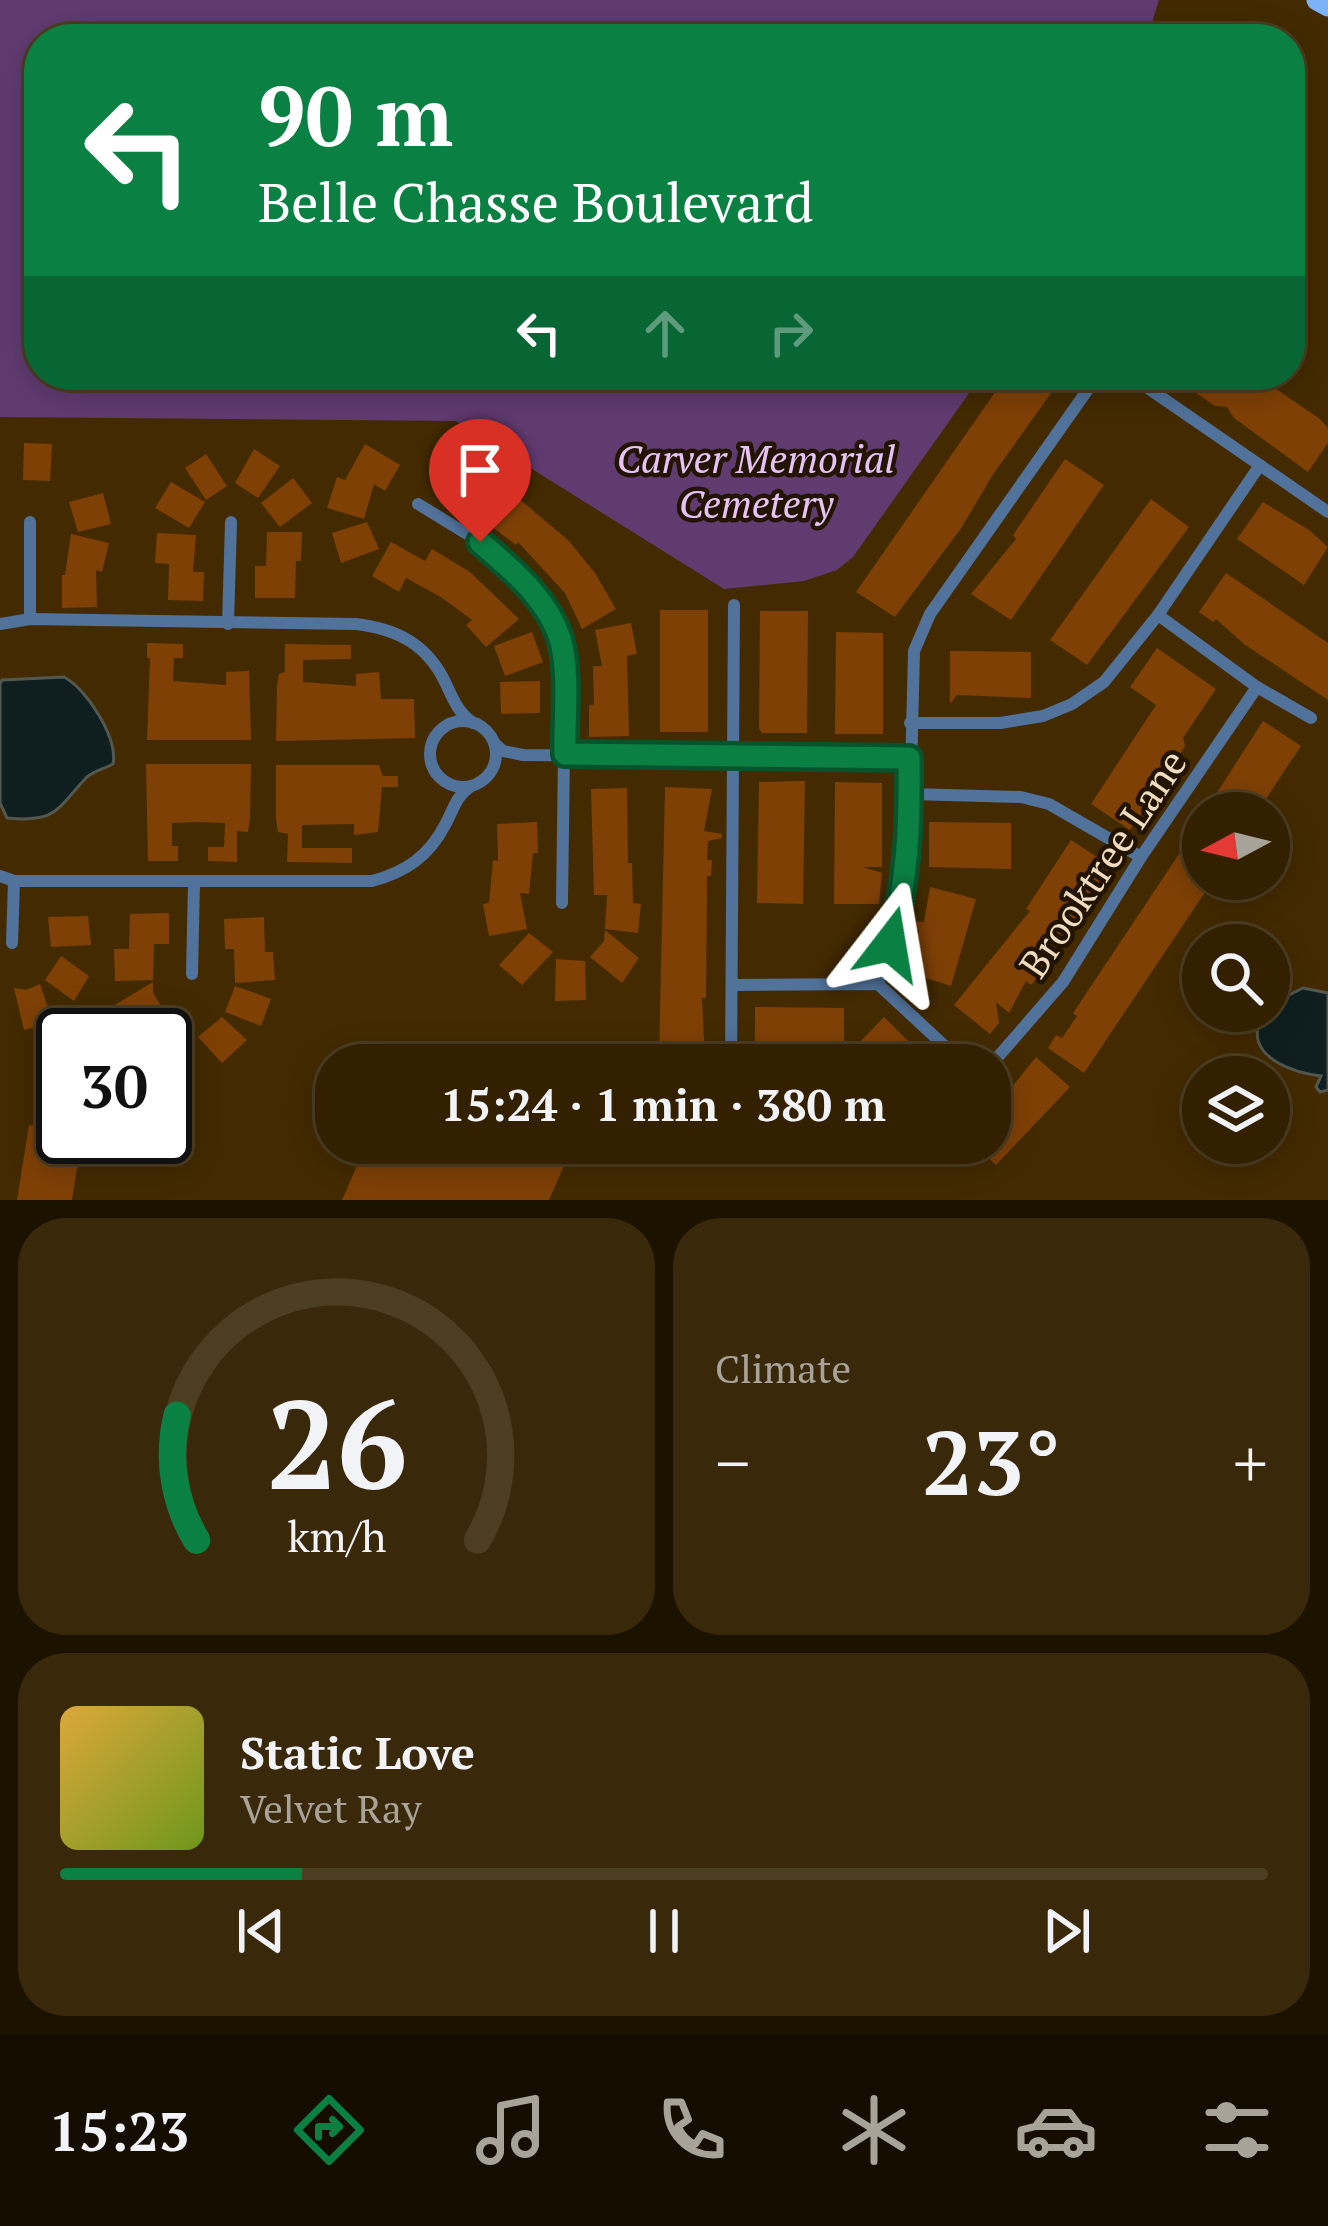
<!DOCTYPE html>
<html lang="en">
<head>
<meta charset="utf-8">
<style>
  body { margin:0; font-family:"PT Serif",serif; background:#3a280a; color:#f1f3f6; height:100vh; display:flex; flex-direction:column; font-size:45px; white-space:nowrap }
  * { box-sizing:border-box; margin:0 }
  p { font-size:39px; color:#a8a399 }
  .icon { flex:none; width:66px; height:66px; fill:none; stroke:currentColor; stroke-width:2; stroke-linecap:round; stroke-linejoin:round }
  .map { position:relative; height:1200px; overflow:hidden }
  .details { display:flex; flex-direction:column; gap:18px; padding:18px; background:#1c1200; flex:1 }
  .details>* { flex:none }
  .top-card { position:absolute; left:24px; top:24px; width:1281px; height:366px; border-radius:48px; box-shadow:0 6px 30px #0003,0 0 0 3px #4d3e22; background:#0b8043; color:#fff; overflow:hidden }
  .needle { width:78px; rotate:263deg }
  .tools { position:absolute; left:1182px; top:792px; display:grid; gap:24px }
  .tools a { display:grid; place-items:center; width:108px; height:108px; border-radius:50%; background:#322000; box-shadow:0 6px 30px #0003,0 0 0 3px #4d3e22; font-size:60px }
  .speed { position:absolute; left:36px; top:1008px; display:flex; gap:24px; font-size:60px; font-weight:700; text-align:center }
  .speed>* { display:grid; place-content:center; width:156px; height:156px; border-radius:50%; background:#322000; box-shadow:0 6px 30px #0003,0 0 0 3px #4d3e22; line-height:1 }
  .speed .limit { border:6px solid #111; border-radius:18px; background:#fff; color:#111 }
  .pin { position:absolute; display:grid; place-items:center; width:102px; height:102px; color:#fff; margin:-123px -51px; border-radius:50% 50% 50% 0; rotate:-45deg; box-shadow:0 0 12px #0007 }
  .pin .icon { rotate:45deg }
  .me { position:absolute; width:132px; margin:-66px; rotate:14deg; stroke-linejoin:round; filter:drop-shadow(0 0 9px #0008) }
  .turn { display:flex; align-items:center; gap:42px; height:252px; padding:0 36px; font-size:54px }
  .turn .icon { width:156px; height:156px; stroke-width:2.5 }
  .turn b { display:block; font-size:84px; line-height:102px }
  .lanes { display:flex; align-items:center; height:114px; padding:0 36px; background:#0003; justify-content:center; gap:60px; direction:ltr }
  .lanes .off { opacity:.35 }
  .big { font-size:90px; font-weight:700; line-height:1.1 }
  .details .tile { flex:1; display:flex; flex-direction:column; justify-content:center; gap:18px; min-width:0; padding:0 42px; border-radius:48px; background:#3a280a }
  .details .dial { align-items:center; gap:0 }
  .dial svg { height:312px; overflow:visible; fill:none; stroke:#4d3e22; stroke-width:7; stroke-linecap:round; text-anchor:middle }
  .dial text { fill:#f1f3f6; stroke:none }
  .song { display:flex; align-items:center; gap:36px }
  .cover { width:144px; height:144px; border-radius:18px; background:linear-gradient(135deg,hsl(40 70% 55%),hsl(80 70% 35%)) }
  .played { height:12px; border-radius:6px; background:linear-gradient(90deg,#0b8043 20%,#4d3e22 20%) }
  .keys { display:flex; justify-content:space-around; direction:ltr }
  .heat { display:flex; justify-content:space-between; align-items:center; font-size:66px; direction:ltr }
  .details .tiles { flex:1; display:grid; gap:18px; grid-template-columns:1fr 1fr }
  .tile:last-child { grid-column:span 2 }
  .trip { position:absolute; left:315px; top:1044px; width:696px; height:120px; border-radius:48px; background:#322000; box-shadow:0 6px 30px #0003,0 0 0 3px #4d3e22; font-weight:700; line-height:120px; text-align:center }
  .menu { display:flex; height:192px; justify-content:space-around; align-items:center; background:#140d00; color:#a8a399 }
  .menu .icon { width:84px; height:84px }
  .menu .selected { color:#0b8043 }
  .menu b { font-size:54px; color:#f1f3f6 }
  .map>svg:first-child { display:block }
</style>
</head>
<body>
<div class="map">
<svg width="1328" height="1200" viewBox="0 0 1328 1200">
  <rect width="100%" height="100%" fill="#432a00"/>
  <polygon fill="#603b70" points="0,0 1159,0 1147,39 39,39 39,375 982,375 853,557 837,570 804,581 724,589 455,421 0,417"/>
  <g fill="#0f1f1f" stroke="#525850" stroke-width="3">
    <path d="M64 677C87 689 118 738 113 764 104 769 94 771 87 777 56 809 58 823 7 818L0 803V684L2 680Z"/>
    <path d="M1303 988 1328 993V1090L1320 1092 1316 1087 1321 1076C1252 1067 1229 1022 1303 988Z"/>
  </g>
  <g fill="#7f4006">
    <polygon points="1007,375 1064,375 992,476 962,527 895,617 856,592"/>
    <polygon points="1170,375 1256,375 1320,419 1328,428 1328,443 1308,472 1234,418 1227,407 1215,406"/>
    <polygon points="24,443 52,444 50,481 23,480"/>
    <polygon points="365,444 400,465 385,491 374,484 364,519 327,508 337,477 345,480"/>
    <polygon points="456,446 481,463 479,467 513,489 511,492 568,540 595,573 616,609 582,629 565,593 518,542 516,545 464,505 467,499 435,478"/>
    <polygon points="254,449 280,466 258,498 235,483"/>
    <polygon points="206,454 227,486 206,500 185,468"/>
    <polygon points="1065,459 1104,485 1011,620 971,594 1016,539 1013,535"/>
    <polygon points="293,478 312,503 280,527 261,503"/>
    <polygon points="171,482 205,502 189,528 155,508"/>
    <polygon points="103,493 111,524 78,532 69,502"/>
    <polygon points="1151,499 1189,527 1087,665 1050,640"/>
    <polygon points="1263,502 1309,530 1328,547 1304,585 1237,539"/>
    <polygon points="367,522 379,549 341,563 332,533"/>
    <polygon points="267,532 302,532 301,561 296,561 295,598 255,598 255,566 266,566"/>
    <polygon points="157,533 196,535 193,572 204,572 203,601 168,600 169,564 155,563"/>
    <polygon points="71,534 109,543 102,572 96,570 97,607 62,608 62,575 65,575"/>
    <polygon points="391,542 425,561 432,549 470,572 519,619 486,647 466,625 472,620 441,597 406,578 399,592 372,576"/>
    <polygon points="1226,573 1328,643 1328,700 1244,644 1216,619 1213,622 1199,612"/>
    <rect x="660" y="610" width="48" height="122"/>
    <polygon points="760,611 808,611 807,733 762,733 759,729"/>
    <polygon points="631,623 637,654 627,656 629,736 589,737 589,705 594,705 593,666 602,666 595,630"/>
    <polygon points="532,632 543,662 505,676 494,646"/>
    <polygon points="836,632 883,633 883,734 835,734"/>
    <polygon points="147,643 183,644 183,658 174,658 173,681 226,685 226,672 249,671 251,740 147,740 150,658 147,658"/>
    <polygon points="285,644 351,645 351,659 303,660 303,682 356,686 356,674 379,672 381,699 414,699 415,738 276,741 277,687 279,674 285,672"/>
    <polygon points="1157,648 1216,689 1183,738 1185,746 1172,768 1130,830 1091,804 1156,705 1130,687"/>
    <polygon points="950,651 1031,652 1031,698 957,695 950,704"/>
    <polygon points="540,681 540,713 501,714 500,682"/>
    <polygon points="1263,721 1301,746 1281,776 1257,813 1241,813 1227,803 1221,813 1204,813"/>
    <polygon points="146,764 251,764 250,818 248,832 237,831 237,862 208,861 208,847 224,847 225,823 197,822 172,823 172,846 178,846 178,861 148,861"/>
    <polygon points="276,765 379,765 383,776 398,776 398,787 382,787 378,832 354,835 354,824 302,825 302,848 352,848 352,863 287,862 288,834 278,832 276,819"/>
    <polygon points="805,781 803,904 757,903 759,782"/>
    <polygon points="835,782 882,783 882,867 863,867 882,873 879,904 834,904"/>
    <polygon points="665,787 712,789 704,831 722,834 722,838 708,841 707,860 712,860 711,876 707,876 706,998 702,998 705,1060 659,1060"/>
    <polygon points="627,788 628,863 632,863 633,903 641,904 638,933 605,929 607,895 594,895 591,789"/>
    <polygon points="537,822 538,853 533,853 529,894 520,893 527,929 489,936 483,904 489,903 493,860 498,861 497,824"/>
    <polygon points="929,822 1011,823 1011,869 929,867"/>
    <polygon points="1203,822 1203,879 1214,879 1084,1073 1048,1048 1056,1035 1062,1038 1077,1016 1073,1013 1181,851 1180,842 1187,846"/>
    <polygon points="1071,840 1111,866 1067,933 1041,936 1059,950 1031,985 1026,981 1009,1013 996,1002 999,1023 990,1034 954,1005 1030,911 1026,909"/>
    <polygon points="930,887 976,899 951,986 913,974 915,967 909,963 919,930 906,927 908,921 924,922"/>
    <polygon points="169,913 169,944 154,944 153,980 115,981 114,949 129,949 130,914"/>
    <polygon points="88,916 91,945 51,947 48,917"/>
    <polygon points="264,917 265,952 273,952 275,980 235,983 234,949 225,949 224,919"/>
    <polygon points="605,930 639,958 622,983 590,957 604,941"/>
    <polygon points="529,933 553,952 522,985 499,965"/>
    <polygon points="61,956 89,976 74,1001 45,980"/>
    <polygon points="556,959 585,961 586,1000 555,1001"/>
    <polygon points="153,982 153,992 168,1019 186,1022 182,1057 165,1055 165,1035 154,1035 158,1014 132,1033 113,1006"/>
    <polygon points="40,984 53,1022 24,1030 14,988 26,990"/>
    <polygon points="235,986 271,999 261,1026 225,1012"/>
    <polygon points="755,1007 844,1008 844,1055 755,1055"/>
    <polygon points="222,1017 247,1040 222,1063 198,1037"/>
    <polygon points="884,1017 903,1036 933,1065 865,1065 851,1051"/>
    <polygon points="1036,1057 1070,1087 996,1165 973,1143 990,1143 990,1114"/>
    <polygon points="29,1125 63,1131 63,1137 82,1137 72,1200 17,1200"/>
    <polygon points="367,1143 574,1143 549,1200 342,1200"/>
  </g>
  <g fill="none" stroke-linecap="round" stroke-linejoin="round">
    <g stroke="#51729b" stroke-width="12">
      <polyline points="1129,375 1328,512"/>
      <polyline points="418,504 480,542 522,578 548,614 560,638 564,754 562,903"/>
      <polyline points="30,522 30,619"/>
      <polyline points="1158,615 1257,687 1311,718"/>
      <path d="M0 624 30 619 356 624C398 629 428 645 446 684 454 701 458 712 473 723"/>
      <polyline points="228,624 231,522"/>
      <circle cx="463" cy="754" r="33"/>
      <polyline points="910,723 1000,723 1043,716 1072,704 1104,682 1158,615 1260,465"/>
      <polyline points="494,743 503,751 523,755 909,758"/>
      <polyline points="910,794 1021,797 1049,804 1141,857"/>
      <path d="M0 876 14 881H372C406 872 429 856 445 825 454 809 455 797 471 786"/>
      <polyline points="12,943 14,881"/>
      <polyline points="192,974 194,882"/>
      <polyline points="878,984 902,905 909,853 914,651 930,614 1098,375"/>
      <polyline points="734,985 878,984 965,1065"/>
      <polyline points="731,1065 734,605"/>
      <polyline points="990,1066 1063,982 1141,857 1257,687"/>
    </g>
    <polyline stroke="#7cb2f6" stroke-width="21" points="1317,0 1328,6"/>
  </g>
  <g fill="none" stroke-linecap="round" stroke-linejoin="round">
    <g stroke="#07532c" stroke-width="30">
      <path id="route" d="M480 542C511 569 547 598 560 638 570 673 564 718 565 754L909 758C910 823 908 882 890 944"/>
    </g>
    <use href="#route" stroke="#0b8043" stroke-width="21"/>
  </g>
  <g text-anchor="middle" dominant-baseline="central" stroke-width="9" stroke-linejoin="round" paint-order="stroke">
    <g font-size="39" font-style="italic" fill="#e6c2f8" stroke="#231401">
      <text x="756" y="458">Carver Memorial<tspan x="756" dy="45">Cemetery</tspan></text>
    </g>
    <g font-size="39" fill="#f0dcc1" stroke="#231401">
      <text transform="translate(1102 863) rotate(-56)">Brooktree Lane</text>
    </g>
  </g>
</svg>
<div class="tools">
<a><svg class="needle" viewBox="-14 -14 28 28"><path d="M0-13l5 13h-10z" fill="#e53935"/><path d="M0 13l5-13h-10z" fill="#a8a399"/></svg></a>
<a><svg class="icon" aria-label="search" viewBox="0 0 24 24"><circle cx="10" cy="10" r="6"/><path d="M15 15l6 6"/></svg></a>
<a><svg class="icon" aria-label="layers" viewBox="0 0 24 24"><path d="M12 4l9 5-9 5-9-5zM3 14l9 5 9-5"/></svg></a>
</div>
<div class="speed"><div class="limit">30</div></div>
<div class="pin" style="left:480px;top:542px;background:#d93025"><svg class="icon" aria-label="arrive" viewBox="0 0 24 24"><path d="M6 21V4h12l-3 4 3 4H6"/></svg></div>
<svg class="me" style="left:890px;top:944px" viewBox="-20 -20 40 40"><path d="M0-17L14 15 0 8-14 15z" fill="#0b8043" stroke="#fff" stroke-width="4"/></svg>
<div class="trip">15:24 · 1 min · 380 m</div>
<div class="top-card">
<div class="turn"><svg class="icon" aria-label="left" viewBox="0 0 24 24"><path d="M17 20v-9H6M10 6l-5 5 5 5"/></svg><div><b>90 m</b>Belle Chasse Boulevard</div></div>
<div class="lanes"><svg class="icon" aria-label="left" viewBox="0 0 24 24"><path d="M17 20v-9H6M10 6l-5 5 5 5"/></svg><svg class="icon off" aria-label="ahead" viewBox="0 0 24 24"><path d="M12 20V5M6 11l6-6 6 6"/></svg><svg class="icon off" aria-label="right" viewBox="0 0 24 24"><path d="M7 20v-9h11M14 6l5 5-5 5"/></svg></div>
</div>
</div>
<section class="details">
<div class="tiles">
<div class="tile dial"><svg viewBox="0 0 100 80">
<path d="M14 69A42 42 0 1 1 86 69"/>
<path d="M14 69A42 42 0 0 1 9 37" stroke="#0b8043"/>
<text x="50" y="56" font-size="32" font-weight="700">26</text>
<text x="50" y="72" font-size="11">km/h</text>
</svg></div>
<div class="tile"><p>Climate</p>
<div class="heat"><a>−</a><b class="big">23°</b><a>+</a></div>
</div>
<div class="tile">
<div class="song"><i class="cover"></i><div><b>Static Love</b><p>Velvet Ray</p></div></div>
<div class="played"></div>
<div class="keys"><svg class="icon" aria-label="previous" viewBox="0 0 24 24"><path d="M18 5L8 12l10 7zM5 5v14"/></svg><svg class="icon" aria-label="pause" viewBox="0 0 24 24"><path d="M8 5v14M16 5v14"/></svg><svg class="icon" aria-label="next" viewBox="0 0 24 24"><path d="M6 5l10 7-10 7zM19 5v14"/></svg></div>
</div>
</div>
</section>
<nav class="menu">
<b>15:23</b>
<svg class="icon selected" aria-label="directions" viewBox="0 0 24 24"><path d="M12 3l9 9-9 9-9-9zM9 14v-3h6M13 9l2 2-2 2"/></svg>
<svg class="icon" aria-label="music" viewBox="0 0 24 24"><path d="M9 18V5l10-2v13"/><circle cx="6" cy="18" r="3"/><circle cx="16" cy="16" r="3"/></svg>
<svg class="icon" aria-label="phone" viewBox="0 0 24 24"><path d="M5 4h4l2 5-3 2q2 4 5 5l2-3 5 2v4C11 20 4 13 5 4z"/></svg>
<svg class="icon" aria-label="climate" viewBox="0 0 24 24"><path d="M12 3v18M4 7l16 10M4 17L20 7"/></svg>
<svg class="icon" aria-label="car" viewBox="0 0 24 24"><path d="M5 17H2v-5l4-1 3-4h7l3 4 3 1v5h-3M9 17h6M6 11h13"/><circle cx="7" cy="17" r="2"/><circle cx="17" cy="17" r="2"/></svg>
<svg class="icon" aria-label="filters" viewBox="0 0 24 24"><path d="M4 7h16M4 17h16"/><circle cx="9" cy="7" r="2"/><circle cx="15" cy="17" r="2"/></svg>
</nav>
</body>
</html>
